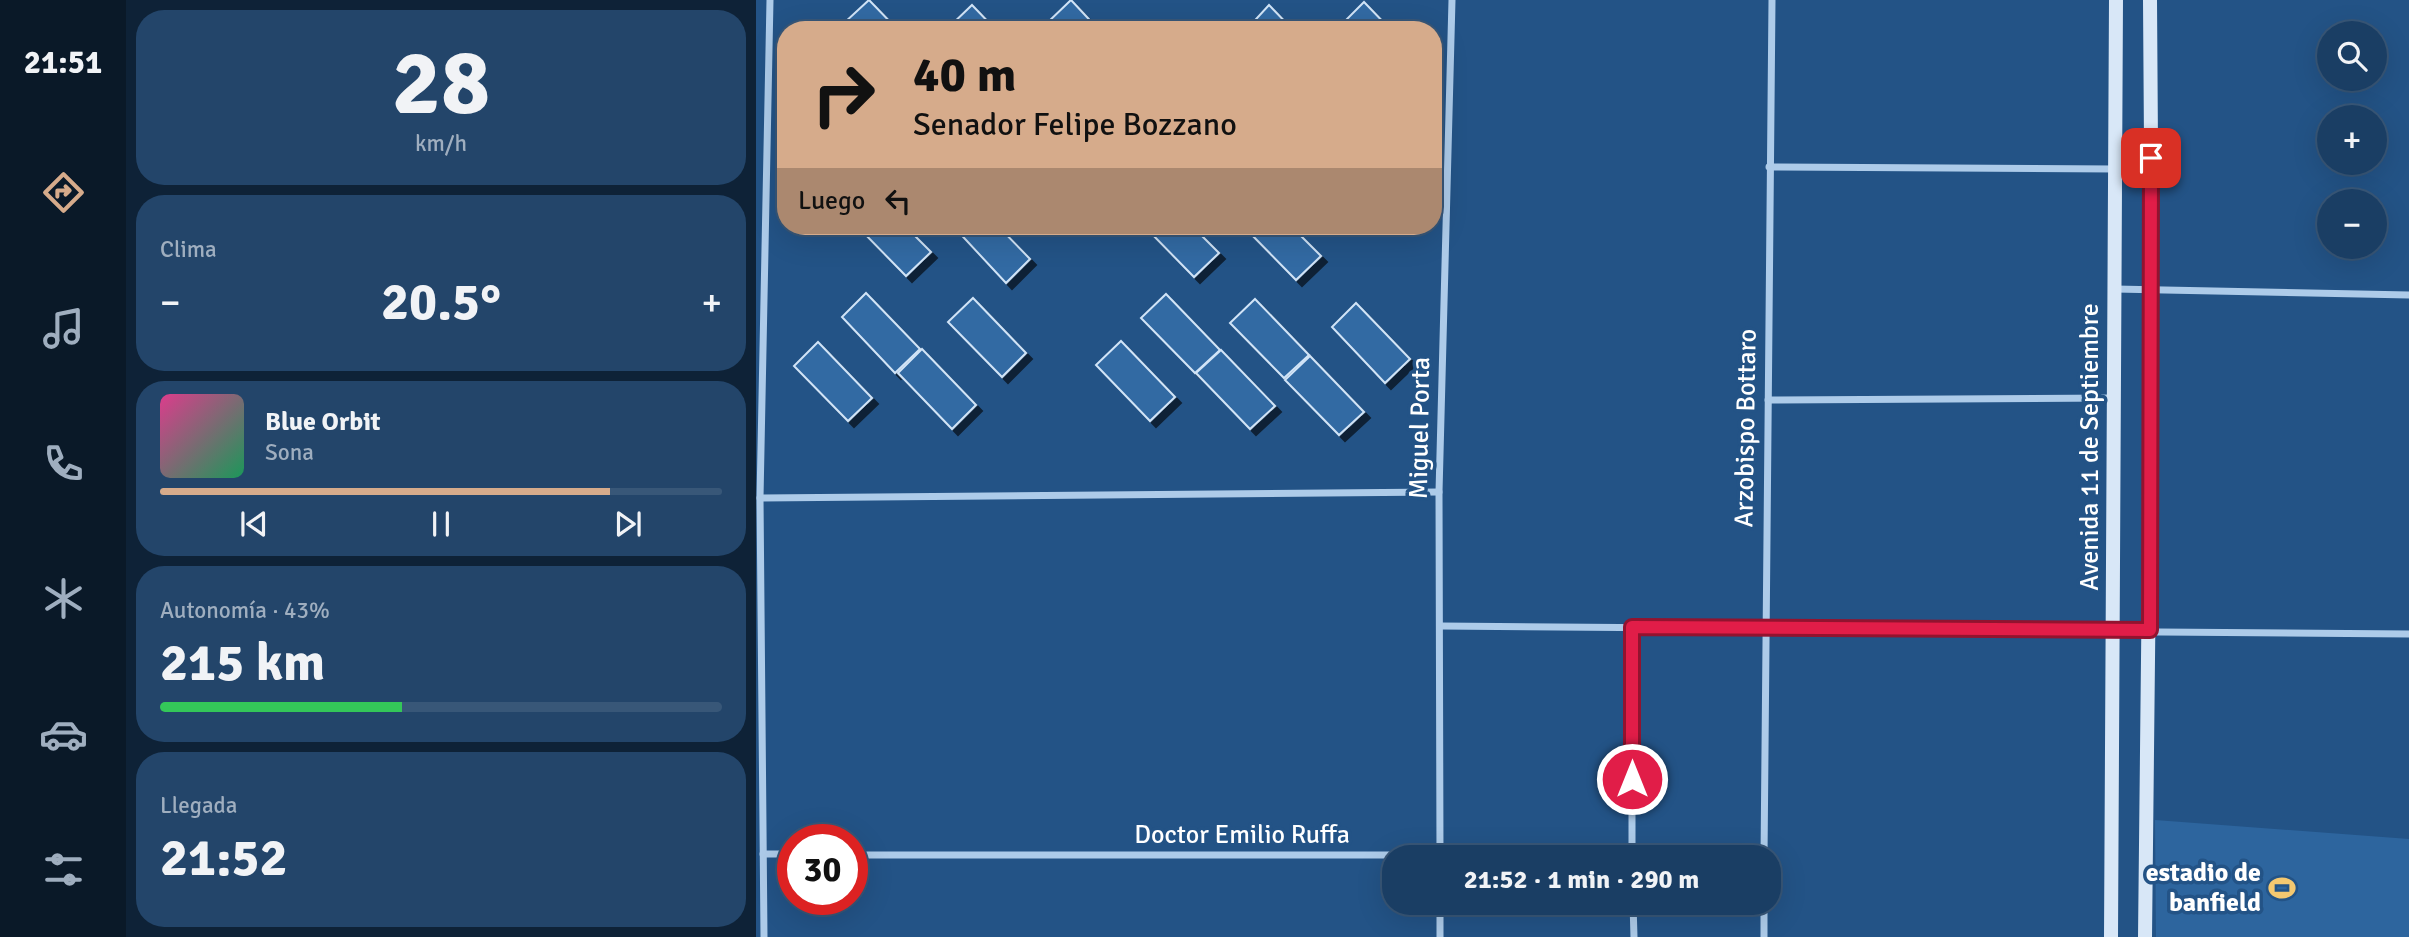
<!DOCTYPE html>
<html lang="es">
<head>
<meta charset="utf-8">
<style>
  body { margin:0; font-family:Signika,sans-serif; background:#23456a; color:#f1f3f6; height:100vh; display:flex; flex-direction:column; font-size:26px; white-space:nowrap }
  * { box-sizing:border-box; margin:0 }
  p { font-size:23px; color:#9faebf }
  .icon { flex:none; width:38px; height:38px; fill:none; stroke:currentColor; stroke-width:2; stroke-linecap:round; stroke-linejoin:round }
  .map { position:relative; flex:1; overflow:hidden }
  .panel { display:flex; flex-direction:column; gap:10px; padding:10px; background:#0e2237; width:630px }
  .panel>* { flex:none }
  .hud { position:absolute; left:21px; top:21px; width:665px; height:214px; border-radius:28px; box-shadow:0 7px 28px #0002,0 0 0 2px #385778; background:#d6ab8b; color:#111; overflow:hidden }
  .fabs { position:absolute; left:1561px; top:21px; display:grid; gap:14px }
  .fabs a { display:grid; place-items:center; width:70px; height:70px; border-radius:50%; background:#1a3e64; box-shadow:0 7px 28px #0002,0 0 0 2px #385778; font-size:35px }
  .speed { position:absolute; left:21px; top:824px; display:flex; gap:14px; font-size:35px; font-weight:700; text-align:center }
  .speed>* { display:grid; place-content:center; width:91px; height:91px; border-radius:50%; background:#1a3e64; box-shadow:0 7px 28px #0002,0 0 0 2px #385778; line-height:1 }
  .speed .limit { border:10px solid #d22; background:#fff; color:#111 }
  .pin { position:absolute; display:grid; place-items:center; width:60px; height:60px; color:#fff; margin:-30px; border-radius:14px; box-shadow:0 4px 10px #0006 }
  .me { position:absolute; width:77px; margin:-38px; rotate:0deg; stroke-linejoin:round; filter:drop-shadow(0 0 5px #0008) }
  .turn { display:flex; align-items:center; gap:24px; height:147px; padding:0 21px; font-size:32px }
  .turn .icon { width:91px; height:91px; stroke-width:2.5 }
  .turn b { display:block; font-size:49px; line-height:60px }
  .then { display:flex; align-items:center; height:66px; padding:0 21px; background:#0003; gap:14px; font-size:26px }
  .big { font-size:52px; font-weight:800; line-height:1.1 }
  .panel .card { flex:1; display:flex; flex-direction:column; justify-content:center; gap:10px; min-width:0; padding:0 24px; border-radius:28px; background:#23456a }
  .panel .dial { align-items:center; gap:0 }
  .dial b { font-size:91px; line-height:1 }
  .song { display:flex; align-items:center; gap:21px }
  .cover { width:84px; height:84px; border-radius:10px; background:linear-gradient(135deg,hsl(330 70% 55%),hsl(150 70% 35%)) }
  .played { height:7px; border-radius:4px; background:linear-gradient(90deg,#d6ab8b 80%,#385778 80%) }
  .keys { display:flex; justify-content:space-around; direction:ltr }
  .heat { display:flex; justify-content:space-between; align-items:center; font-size:38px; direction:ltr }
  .charge { height:10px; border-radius:5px; background:linear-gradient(90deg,#34c759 43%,#385778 0) }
  .trip { position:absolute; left:626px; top:845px; width:399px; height:70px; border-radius:28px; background:#1a3e64; box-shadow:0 7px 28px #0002,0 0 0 2px #385778; font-weight:800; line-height:70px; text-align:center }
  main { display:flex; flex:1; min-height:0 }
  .tabs { display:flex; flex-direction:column; width:126px; justify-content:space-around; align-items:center; background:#0a1928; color:#9faebf }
  .tabs .icon { width:49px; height:49px }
  .tabs .current { color:#d6ab8b }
  .tabs b { font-size:32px; color:#f1f3f6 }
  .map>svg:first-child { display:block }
</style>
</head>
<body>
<main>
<nav class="tabs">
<b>21:51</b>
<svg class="icon current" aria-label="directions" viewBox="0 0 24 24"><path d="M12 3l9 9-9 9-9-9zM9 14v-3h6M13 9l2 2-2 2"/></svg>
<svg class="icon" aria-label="music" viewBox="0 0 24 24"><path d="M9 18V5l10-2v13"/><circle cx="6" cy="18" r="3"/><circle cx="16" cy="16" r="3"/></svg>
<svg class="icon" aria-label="phone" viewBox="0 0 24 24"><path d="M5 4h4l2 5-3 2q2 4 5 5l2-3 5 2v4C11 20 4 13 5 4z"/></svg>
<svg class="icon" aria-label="climate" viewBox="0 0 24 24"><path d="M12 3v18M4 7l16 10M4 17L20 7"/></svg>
<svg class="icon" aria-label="car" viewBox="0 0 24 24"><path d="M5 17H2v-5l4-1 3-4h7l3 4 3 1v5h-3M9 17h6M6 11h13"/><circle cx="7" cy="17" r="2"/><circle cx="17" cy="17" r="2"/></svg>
<svg class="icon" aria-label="filters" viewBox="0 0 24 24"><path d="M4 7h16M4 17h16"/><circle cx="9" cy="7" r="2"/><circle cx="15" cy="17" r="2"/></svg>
</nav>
<section class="panel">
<div class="card dial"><b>28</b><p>km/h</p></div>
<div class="card"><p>Clima</p>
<div class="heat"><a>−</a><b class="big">20.5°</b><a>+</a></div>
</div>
<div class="card">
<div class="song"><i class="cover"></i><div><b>Blue Orbit</b><p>Sona</p></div></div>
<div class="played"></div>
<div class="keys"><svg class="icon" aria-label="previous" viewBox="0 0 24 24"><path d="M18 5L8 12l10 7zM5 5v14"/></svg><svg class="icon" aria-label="pause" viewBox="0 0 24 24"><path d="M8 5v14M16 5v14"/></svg><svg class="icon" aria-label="next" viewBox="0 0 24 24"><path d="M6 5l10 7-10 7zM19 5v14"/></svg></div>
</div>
<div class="card"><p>Autonomía · 43%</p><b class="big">215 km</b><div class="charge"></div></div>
<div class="card"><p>Llegada</p><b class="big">21:52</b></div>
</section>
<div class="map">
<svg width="1653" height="937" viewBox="0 0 1653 937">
  <defs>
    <filter id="shadow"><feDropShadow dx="6" dy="6" stdDeviation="0" flood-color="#0009"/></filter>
  </defs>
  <rect width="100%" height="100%" fill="#235386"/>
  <polygon fill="#2d659e" points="1399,820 1653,839 1653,937 1400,937"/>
  <g fill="#336aa3" stroke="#d1e4f7" stroke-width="2" filter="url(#shadow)">
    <polygon points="113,0 142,30 94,30 88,23"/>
    <polygon points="315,0 343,30 296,30 290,24"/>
    <polygon points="608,2 635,30 587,30 584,26"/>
    <polygon points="216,5 240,30 192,30 191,29"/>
    <polygon points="513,5 537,30 490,30"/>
    <polygon points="101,226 149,226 175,252 150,276"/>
    <polygon points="197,226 242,226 274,259 250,283"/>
    <polygon points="388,226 436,226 463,253 438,277"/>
    <polygon points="487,226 535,226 565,256 540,280"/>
    <polygon points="110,293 164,349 139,373 86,317"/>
    <polygon points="410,294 464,350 439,373 385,318"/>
    <polygon points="217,298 270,353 246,377 192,322"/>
    <polygon points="499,299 553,355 528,378 474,323"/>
    <polygon points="600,303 654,359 629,383 576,327"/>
    <polygon points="365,341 419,397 394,421 340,365"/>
    <polygon points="62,342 116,398 92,421 38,366"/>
    <polygon points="166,349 220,405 196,429 142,373"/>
    <polygon points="465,350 519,406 494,429 440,373"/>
    <polygon points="554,356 608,412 583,435 529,380"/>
  </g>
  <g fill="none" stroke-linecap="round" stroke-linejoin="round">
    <g stroke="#adcbe9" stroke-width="7">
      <polyline points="1013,167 1359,169"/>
      <polyline points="1359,289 1653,295"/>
      <polyline points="1012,400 1358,398"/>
      <polyline points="4,498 683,492"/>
      <polyline points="685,626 1653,634"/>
      <polyline points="7,854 37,854"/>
      <polyline points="96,855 876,855"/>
      <polyline points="684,858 683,492 696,0"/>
      <polyline points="876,858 876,627"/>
      <polyline points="1008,858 1016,0"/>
      <polyline points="684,903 684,937"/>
      <polyline points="877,903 878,937"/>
      <polyline points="1008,903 1008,937"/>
      <polyline points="8,937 4,498 14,0"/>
    </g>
    <g stroke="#d8e7f7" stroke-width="14">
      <polyline points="1355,937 1360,0"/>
      <polyline points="1389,937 1396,290 1394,0"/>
    </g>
  </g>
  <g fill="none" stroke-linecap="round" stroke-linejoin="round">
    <g stroke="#92132f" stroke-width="18">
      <polyline id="route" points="876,779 876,627 1394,630 1395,158"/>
    </g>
    <use href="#route" stroke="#e11d48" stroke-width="12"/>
  </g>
  <defs>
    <g id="stadium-bare" transform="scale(2.1)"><path d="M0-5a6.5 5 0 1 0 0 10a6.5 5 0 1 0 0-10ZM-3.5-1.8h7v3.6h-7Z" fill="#f4c870" stroke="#235386" stroke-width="2.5" paint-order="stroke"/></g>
  </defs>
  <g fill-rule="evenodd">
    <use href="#stadium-bare" x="1526" y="888"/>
  </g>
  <g text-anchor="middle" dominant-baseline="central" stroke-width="7" stroke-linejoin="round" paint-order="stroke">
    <g font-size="26" fill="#fff" stroke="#235386">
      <text transform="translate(664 428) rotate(-89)">Miguel Porta</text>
      <text transform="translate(990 428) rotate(-89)">Arzobispo Bottaro</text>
      <text transform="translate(1334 447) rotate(-90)">Avenida 11 de Septiembre</text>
      <text x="486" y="835">Doctor Emilio Ruffa</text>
    </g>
    <g font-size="26" font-weight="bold" fill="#fff" stroke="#235386" text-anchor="end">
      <text x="1505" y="873">estadio de<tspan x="1505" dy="30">banfield</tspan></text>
    </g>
  </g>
</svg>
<div class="fabs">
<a><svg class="icon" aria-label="search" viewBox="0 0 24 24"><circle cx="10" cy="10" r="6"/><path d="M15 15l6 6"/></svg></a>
<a>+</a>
<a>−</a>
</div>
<div class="speed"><div class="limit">30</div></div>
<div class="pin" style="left:1395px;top:158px;background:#d93025"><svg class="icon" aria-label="arrive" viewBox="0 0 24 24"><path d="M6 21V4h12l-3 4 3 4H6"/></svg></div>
<svg class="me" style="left:876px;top:779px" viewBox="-20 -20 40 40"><circle r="17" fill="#e11d48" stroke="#fff" stroke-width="3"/><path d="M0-11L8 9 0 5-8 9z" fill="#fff"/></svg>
<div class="trip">21:52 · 1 min · 290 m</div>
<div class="hud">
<div class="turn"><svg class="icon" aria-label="right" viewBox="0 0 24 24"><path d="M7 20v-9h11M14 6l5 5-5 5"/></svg><div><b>40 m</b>Senador Felipe Bozzano</div></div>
<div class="then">Luego<svg class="icon" aria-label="left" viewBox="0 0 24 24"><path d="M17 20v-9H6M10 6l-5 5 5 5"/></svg></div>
</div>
</div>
</main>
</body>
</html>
